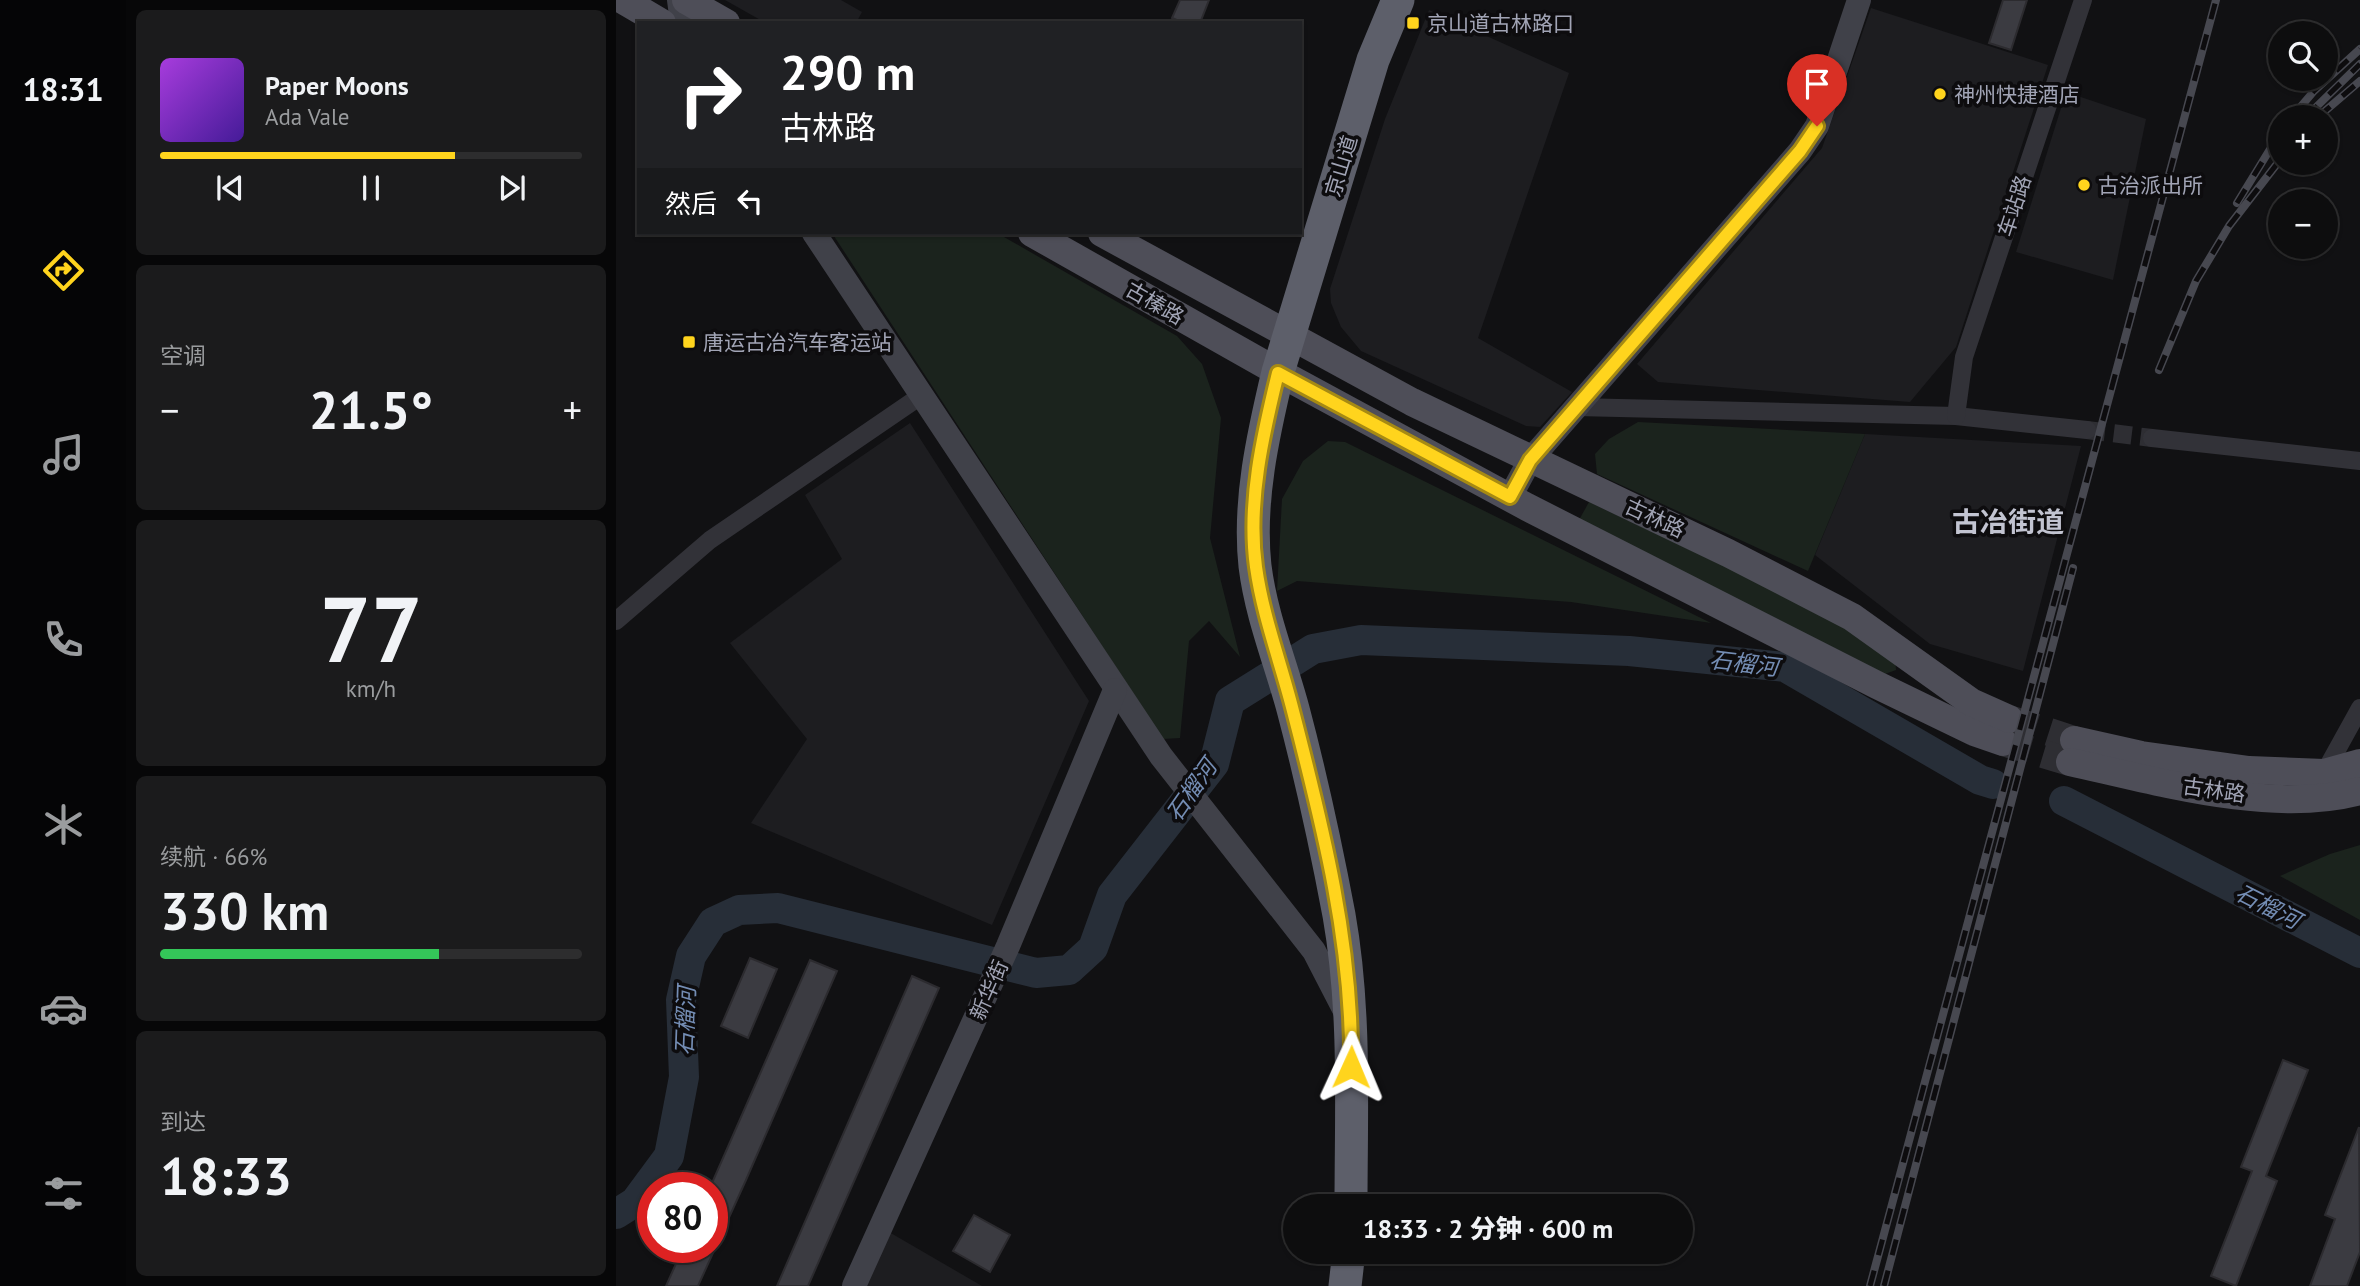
<!DOCTYPE html>
<html lang="zh">
<head>
<meta charset="utf-8">
<style>
  body { margin:0; font-family:"PT Sans","Noto Sans SC",sans-serif; background:#1b1b1c; color:#f1f3f6; height:100vh; display:flex; flex-direction:column; font-size:26px; white-space:nowrap }
  * { box-sizing:border-box; margin:0 }
  p { font-size:23px; color:#9a9c9e }
  .icon { flex:none; width:38px; height:38px; fill:none; stroke:currentColor; stroke-width:2; stroke-linecap:round; stroke-linejoin:round }
  .map { position:relative; flex:1; overflow:hidden }
  .side { display:flex; flex-direction:column; gap:10px; padding:10px; background:#070708; width:490px }
  .side>* { flex:none }
  .top-card { position:absolute; left:21px; top:21px; width:665px; height:214px; border-radius:0px; box-shadow:0 2px 5px #0004,0 0 0 2px #2d2d2e; background:#202124; color:#fff; overflow:hidden }
  .controls { position:absolute; left:1652px; top:21px; display:grid; gap:14px }
  .controls a { display:grid; place-items:center; width:70px; height:70px; border-radius:50%; background:#0d0d0e; box-shadow:0 2px 5px #0004,0 0 0 2px #2d2d2e; font-size:35px }
  .speed { position:absolute; left:21px; top:1172px; display:flex; gap:14px; font-size:35px; font-weight:700; text-align:center }
  .speed>* { display:grid; place-content:center; width:91px; height:91px; border-radius:50%; background:#0d0d0e; box-shadow:0 2px 5px #0004,0 0 0 2px #2d2d2e; line-height:1 }
  .speed .limit { border:10px solid #d22; background:#fff; color:#111 }
  .pin { position:absolute; display:grid; place-items:center; width:60px; height:60px; color:#fff; margin:-72px -30px; border-radius:50% 50% 50% 0; rotate:-45deg; box-shadow:0 0 7px #0007 }
  .pin .icon { rotate:45deg }
  .me { position:absolute; width:77px; margin:-38px; rotate:1deg; stroke-linejoin:round; filter:drop-shadow(0 0 5px #0008) }
  .turn { display:flex; align-items:center; gap:24px; height:147px; padding:0 28px; font-size:32px }
  .turn .icon { width:91px; height:91px; stroke-width:2.5 }
  .turn b { display:block; font-size:49px; line-height:60px }
  .then { display:flex; align-items:center; height:66px; padding:0 28px; background:#0003; gap:14px; font-size:26px }
  .big { font-size:52px; font-weight:800; line-height:1.1 }
  .side .card { flex:1; display:flex; flex-direction:column; justify-content:center; gap:10px; min-width:0; padding:0 24px; border-radius:10px; background:#1b1b1c }
  .side .dial { align-items:center; gap:0 }
  .dial b { font-size:91px; line-height:1 }
  .song { display:flex; align-items:center; gap:21px }
  .cover { width:84px; height:84px; border-radius:10px; background:linear-gradient(135deg,hsl(280 70% 55%),hsl(260 70% 35%)) }
  .played { height:7px; border-radius:4px; background:linear-gradient(90deg,#ffd41d 70%,#2d2d2e 70%) }
  .keys { display:flex; justify-content:space-around; direction:ltr }
  .heat { display:flex; justify-content:space-between; align-items:center; font-size:38px; direction:ltr }
  .charge { height:10px; border-radius:5px; background:linear-gradient(90deg,#34c759 66%,#2d2d2e 0) }
  .trip { position:absolute; left:667px; top:1194px; width:410px; height:70px; border-radius:35px; background:#0d0d0e; box-shadow:0 2px 5px #0004,0 0 0 2px #2d2d2e; font-weight:800; line-height:70px; text-align:center }
  main { display:flex; flex:1; min-height:0 }
  .dock { display:flex; flex-direction:column; width:126px; justify-content:space-around; align-items:center; background:#050506; color:#9a9c9e }
  .dock .icon { width:49px; height:49px }
  .dock .active { color:#ffd41d }
  .dock b { font-size:32px; color:#f1f3f6 }
  .map>svg:first-child { display:block }
</style>
</head>
<body>
<main>
<nav class="dock">
<b>18:31</b>
<svg class="icon active" aria-label="directions" viewBox="0 0 24 24"><path d="M12 3l9 9-9 9-9-9zM9 14v-3h6M13 9l2 2-2 2"/></svg>
<svg class="icon" aria-label="music" viewBox="0 0 24 24"><path d="M9 18V5l10-2v13"/><circle cx="6" cy="18" r="3"/><circle cx="16" cy="16" r="3"/></svg>
<svg class="icon" aria-label="phone" viewBox="0 0 24 24"><path d="M5 4h4l2 5-3 2q2 4 5 5l2-3 5 2v4C11 20 4 13 5 4z"/></svg>
<svg class="icon" aria-label="climate" viewBox="0 0 24 24"><path d="M12 3v18M4 7l16 10M4 17L20 7"/></svg>
<svg class="icon" aria-label="car" viewBox="0 0 24 24"><path d="M5 17H2v-5l4-1 3-4h7l3 4 3 1v5h-3M9 17h6M6 11h13"/><circle cx="7" cy="17" r="2"/><circle cx="17" cy="17" r="2"/></svg>
<svg class="icon" aria-label="filters" viewBox="0 0 24 24"><path d="M4 7h16M4 17h16"/><circle cx="9" cy="7" r="2"/><circle cx="15" cy="17" r="2"/></svg>
</nav>
<section class="side">
<div class="card">
<div class="song"><i class="cover"></i><div><b>Paper Moons</b><p>Ada Vale</p></div></div>
<div class="played"></div>
<div class="keys"><svg class="icon" aria-label="previous" viewBox="0 0 24 24"><path d="M18 5L8 12l10 7zM5 5v14"/></svg><svg class="icon" aria-label="pause" viewBox="0 0 24 24"><path d="M8 5v14M16 5v14"/></svg><svg class="icon" aria-label="next" viewBox="0 0 24 24"><path d="M6 5l10 7-10 7zM19 5v14"/></svg></div>
</div>
<div class="card"><p>空调</p>
<div class="heat"><a>−</a><b class="big">21.5°</b><a>+</a></div>
</div>
<div class="card dial"><b>77</b><p>km/h</p></div>
<div class="card"><p>续航 · 66%</p><b class="big">330 km</b><div class="charge"></div></div>
<div class="card"><p>到达</p><b class="big">18:33</b></div>
</section>
<div class="map">
<svg width="1744" height="1286" viewBox="0 0 1744 1286">
  <rect width="100%" height="100%" fill="#111113"/>
  <g fill="#1d1d20">
    <polygon points="109,0 225,0 246,12 240,23 150,23"/>
    <polygon points="1255,8 1432,65 1340,347 1294,402 1042,382 1021,364 1206,148"/>
    <polygon points="813,10 953,73 862,338 956,392 924,427 910,426 745,351 725,327 715,303 714,289 769,119"/>
    <polygon points="1450,92 1530,119 1497,280 1400,252"/>
    <polygon points="294,423 473,701 376,925 135,823 191,739 114,643 226,559 189,495"/>
    <polygon points="1249,434 1465,446 1407,671 1314,644 1199,555"/>
    <polygon points="273,1232 366,1286 250,1286"/>
  </g>
  <g fill="#1b231d">
    <polygon points="216,233 381,233 561,336 586,364 605,418 594,538 624,657 593,621 573,641 564,738 547,739"/>
    <polygon points="1022,422 1249,434 1192,571 981,474 979,454 993,439"/>
    <polygon points="712,441 729,442 1095,623 955,602 681,581 661,591 666,499 687,461"/>
    <polygon points="973,502 1194,607 1279,659 1280,670 1269,674 963,520"/>
    <polygon points="1744,845 1744,920 1664,876 1714,854"/>
  </g>
  <g fill="none" stroke-linecap="round" stroke-linejoin="round">
    <g stroke="#272e38" stroke-width="30">
      <polyline points="1448,801 1744,953"/>
      <polyline points="0,1214 19,1202 53,1156 68,1077 65,1000 75,956 97,922 123,910 162,908 420,973 453,970 477,948 496,895 598,764 614,701 697,649 745,640 1013,651 1169,667 1364,780 1377,784"/>
    </g>
  </g>
  <g fill="#3b3b41" stroke="#2c2b2f" stroke-width="2">
    <polygon points="564,0 593,0 584,23 568,23 556,18"/>
    <polygon points="1387,0 1411,0 1395,50 1373,43"/>
    <polygon points="134,958 161,969 132,1038 105,1026"/>
    <polygon points="194,960 221,971 130,1180 82,1286 50,1286 67,1248 96,1248 96,1183"/>
    <polygon points="296,976 323,988 192,1286 161,1286"/>
    <polygon points="1667,1060 1692,1070 1650,1176 1661,1181 1620,1286 1595,1276 1636,1171 1625,1167"/>
    <polygon points="1743,1127 1744,1252 1731,1286 1694,1286 1719,1219 1709,1215"/>
    <polygon points="358,1215 394,1235 374,1272 337,1251"/>
  </g>
  <g fill="none" stroke-linecap="round" stroke-linejoin="round">
    <polyline stroke="#2e2e33" stroke-width="18" stroke-dasharray="18 9" stroke-linecap="butt" points="1471,430 1536,438"/>
    <g stroke="#2e2e33" stroke-width="28" stroke-dasharray="28 14" stroke-linecap="butt">
      <polyline points="1393,719 1458,740"/>
      <polyline points="1387,742 1454,762"/>
    </g>
    <g stroke="#323238" stroke-width="18">
      <polyline points="960,407 1340,416 1471,430"/>
      <polyline points="1340,416 1348,357 1467,0"/>
      <polyline points="1536,438 1744,461"/>
      <polyline points="0,621 94,540 306,395"/>
      <polyline points="1707,775 1744,708"/>
    </g>
    <g stroke="#404149" stroke-width="24">
      <polyline points="63,0 66,23"/>
      <polyline points="198,233 545,756 698,951 730,1013"/>
      <polyline points="894,497 914,460 1184,151 1201,126 1243,0"/>
      <polyline points="238,1286 392,946 499,690"/>
    </g>
    <g stroke="#4e4e58" stroke-width="28">
      <polyline points="7,0 46,23"/>
      <polyline points="70,0 110,23"/>
      <polyline points="416,233 662,372 911,507 1261,685 1358,732 1387,742"/>
      <polyline points="486,233 796,402 1112,553 1236,617 1355,702 1393,719"/>
      <polyline points="1458,740 1525,755 1633,770 1708,773 1744,763"/>
      <path d="M1454 762C1540 781 1657 815 1744 791"/>
    </g>
    <g stroke="#5d5f6a" stroke-width="33">
      <path d="M735 1206C735 1109 740 1011 723 915 710 846 695 777 677 709 664 661 645 615 639 566 632 502 647 435 662 372L757 60 782 0"/>
      <polyline points="729,1286 733,1251"/>
    </g>
    <g stroke="#474850" stroke-width="8">
      <g id="rail">
        <polyline points="1676,117 1698,91 1744,49"/>
        <polyline points="1690,117 1744,64"/>
        <polyline points="1702,117 1744,81"/>
        <polyline points="1621,203 1664,133"/>
        <polyline points="1543,370 1580,281 1613,226 1664,160"/>
        <polyline points="1254,1286 1600,0"/>
        <polyline points="1268,1286 1457,568"/>
      </g>
    </g>
    <use href="#rail" stroke="#0d0c0e" stroke-width="5" stroke-dasharray="16" stroke-linecap="butt"/>
  </g>
  <g fill="none" stroke-linecap="round" stroke-linejoin="round">
    <g stroke="#a68a13" stroke-width="18">
      <path id="route" d="M735 1067C737 946 707 827 677 711 665 663 647 617 640 567 631 503 647 434 662 373L894 497 914 460 1184 151 1201 126"/>
    </g>
    <use href="#route" stroke="#ffd41d" stroke-width="12"/>
  </g>
  <g fill="#ffd41d" stroke="#0d0c0e" stroke-width="2.5">
    <rect x="790" y="16" width="14" height="14" rx="3.5"/>
    <circle cx="1324" cy="94" r="7"/>
    <circle cx="1468" cy="185" r="7"/>
    <rect x="66" y="335" width="14" height="14" rx="3.5"/>
  </g>
  <g text-anchor="middle" dominant-baseline="central" stroke-width="7" stroke-linejoin="round" paint-order="stroke">
    <g font-size="21" fill="#a1a4b5" stroke="#0d0c0e" text-anchor="start">
      <text x="811" y="23">京山道古林路口</text>
      <text x="1338" y="94">神州快捷酒店</text>
      <text x="1482" y="185">古治派出所</text>
      <text x="87" y="342">唐运古冶汽车客运站</text>
    </g>
    <g font-size="21" fill="#a1a4b5" stroke="#0d0c0e">
      <text transform="translate(725 166) rotate(-73)">京山道</text>
      <text transform="translate(1398 206) rotate(-72)">车站路</text>
      <text transform="translate(539 303) rotate(30)">古榛路</text>
      <text transform="translate(1039 518) rotate(25)">古林路</text>
      <text transform="translate(1598 790) rotate(8)">古林路</text>
      <text transform="translate(373 990) rotate(-66)">新华街</text>
    </g>
    <g font-size="23" font-style="italic" fill="#748db4" stroke="#0d0c0e">
      <text transform="translate(1128 663) rotate(7)">石榴河</text>
      <text transform="translate(575 790) rotate(-55)">石榴河</text>
      <text transform="translate(1652 906) rotate(27)">石榴河</text>
      <text transform="translate(69 1021) rotate(-88)">石榴河</text>
    </g>
    <g font-size="28" font-weight="bold" fill="#c2c4d1" stroke="#0d0c0e">
      <text x="1392" y="521">古冶街道</text>
    </g>
  </g>
</svg>
<div class="controls">
<a><svg class="icon" aria-label="search" viewBox="0 0 24 24"><circle cx="10" cy="10" r="6"/><path d="M15 15l6 6"/></svg></a>
<a>+</a>
<a>−</a>
</div>
<div class="speed"><div class="limit">80</div></div>
<div class="pin" style="left:1201px;top:126px;background:#d93025"><svg class="icon" aria-label="arrive" viewBox="0 0 24 24"><path d="M6 21V4h12l-3 4 3 4H6"/></svg></div>
<svg class="me" style="left:735px;top:1067px" viewBox="-20 -20 40 40"><path d="M0-17L14 15 0 8-14 15z" fill="#ffd41d" stroke="#fff" stroke-width="4"/></svg>
<div class="trip">18:33 · 2 分钟 · 600 m</div>
<div class="top-card">
<div class="turn"><svg class="icon" aria-label="right" viewBox="0 0 24 24"><path d="M7 20v-9h11M14 6l5 5-5 5"/></svg><div><b>290 m</b>古林路</div></div>
<div class="then">然后<svg class="icon" aria-label="left" viewBox="0 0 24 24"><path d="M17 20v-9H6M10 6l-5 5 5 5"/></svg></div>
</div>
</div>
</main>
</body>
</html>
